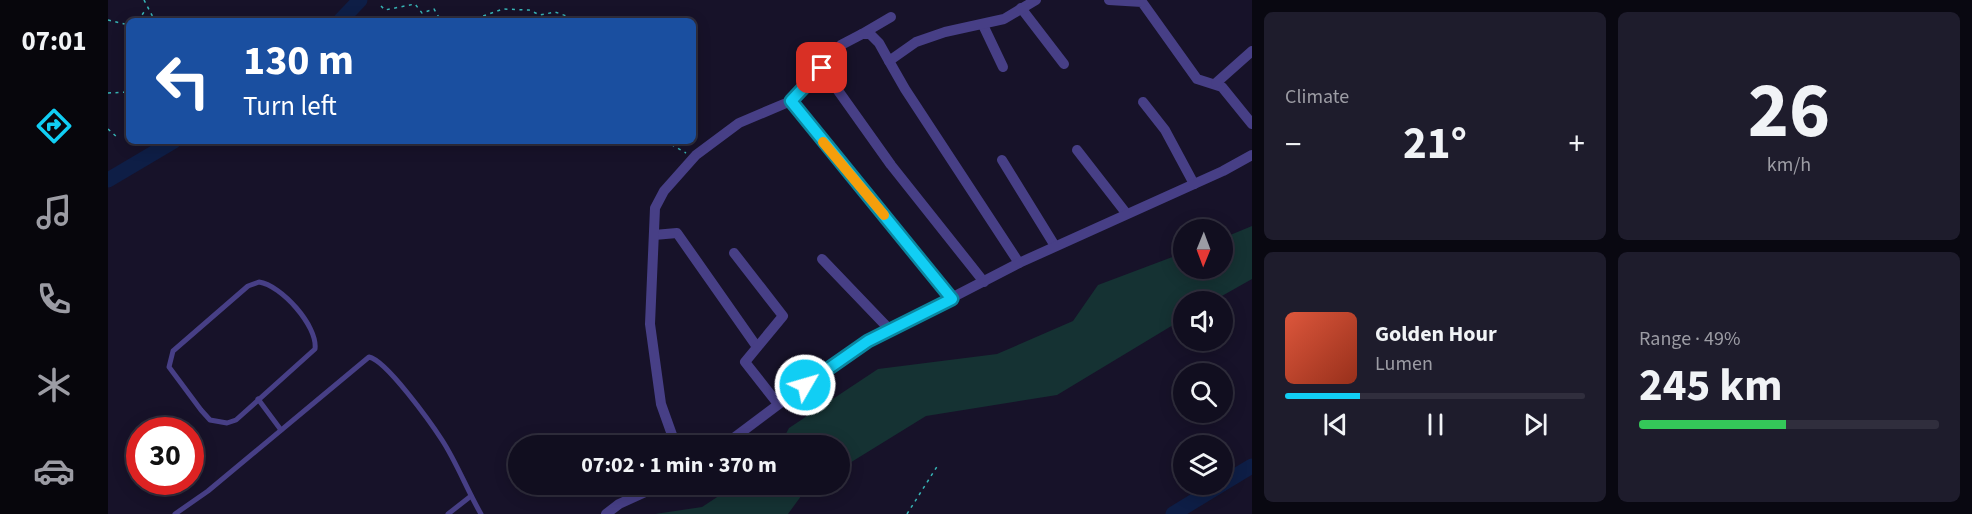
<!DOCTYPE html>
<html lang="en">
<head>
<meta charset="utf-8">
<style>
  body { margin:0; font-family:"Source Sans 3",sans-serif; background:#1e1c2c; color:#f1f3f6; height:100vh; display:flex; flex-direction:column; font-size:22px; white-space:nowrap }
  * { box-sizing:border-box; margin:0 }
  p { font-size:20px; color:#9c9ca4 }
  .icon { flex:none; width:33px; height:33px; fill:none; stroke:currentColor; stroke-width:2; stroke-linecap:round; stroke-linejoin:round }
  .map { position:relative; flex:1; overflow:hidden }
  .drawer { display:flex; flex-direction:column; gap:12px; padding:12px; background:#090811; width:720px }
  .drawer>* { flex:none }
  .banner { position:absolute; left:18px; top:18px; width:570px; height:126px; border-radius:9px; box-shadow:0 3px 15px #0003,0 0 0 2px #302e3d; background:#1a4fa0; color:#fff; overflow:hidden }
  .needle { width:39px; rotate:181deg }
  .tools { position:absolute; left:1065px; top:219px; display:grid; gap:12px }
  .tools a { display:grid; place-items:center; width:60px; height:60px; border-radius:50%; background:#110e1f; box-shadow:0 3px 15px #0003,0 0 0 2px #302e3d; font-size:30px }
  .speed { position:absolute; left:18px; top:417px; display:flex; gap:12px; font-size:30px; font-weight:700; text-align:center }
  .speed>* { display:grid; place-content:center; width:78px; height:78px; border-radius:50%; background:#110e1f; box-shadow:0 3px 15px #0003,0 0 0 2px #302e3d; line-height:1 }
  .speed .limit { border:9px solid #d22; background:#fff; color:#111 }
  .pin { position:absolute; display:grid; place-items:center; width:51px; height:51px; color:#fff; margin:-26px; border-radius:12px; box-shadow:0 3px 9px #0006 }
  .me { position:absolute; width:66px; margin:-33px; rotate:52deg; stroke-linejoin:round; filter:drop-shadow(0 0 4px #0008) }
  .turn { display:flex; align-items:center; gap:21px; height:126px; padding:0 18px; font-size:27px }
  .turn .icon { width:78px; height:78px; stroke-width:2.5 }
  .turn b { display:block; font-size:42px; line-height:51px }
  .big { font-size:45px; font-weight:700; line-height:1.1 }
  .drawer .card { flex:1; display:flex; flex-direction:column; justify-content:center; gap:9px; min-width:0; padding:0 21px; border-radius:9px; background:#1e1c2c }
  .drawer .dial { align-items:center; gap:0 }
  .dial b { font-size:78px; line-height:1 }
  .song { display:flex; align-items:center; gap:18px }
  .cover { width:72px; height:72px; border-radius:9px; background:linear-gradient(135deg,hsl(10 70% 55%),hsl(10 70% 35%)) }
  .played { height:6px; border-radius:3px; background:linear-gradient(90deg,#11cef4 25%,#302e3d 25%) }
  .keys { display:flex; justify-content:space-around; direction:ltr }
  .heat { display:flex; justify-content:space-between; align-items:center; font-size:33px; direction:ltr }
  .charge { height:9px; border-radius:4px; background:linear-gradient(90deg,#34c759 49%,#302e3d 0) }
  .drawer .tiles { flex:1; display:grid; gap:12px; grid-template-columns:repeat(2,1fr) }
  .trip { position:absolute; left:400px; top:435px; width:342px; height:60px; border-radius:30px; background:#110e1f; box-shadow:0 3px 15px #0003,0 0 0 2px #302e3d; font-weight:700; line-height:60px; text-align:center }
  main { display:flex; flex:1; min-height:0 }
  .dock { display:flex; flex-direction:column; width:108px; justify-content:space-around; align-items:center; background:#07060c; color:#9c9ca4 }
  .dock .icon { width:42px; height:42px }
  .dock .on { color:#11cef4 }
  .dock b { font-size:27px; color:#f1f3f6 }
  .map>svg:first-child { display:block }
</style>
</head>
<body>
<main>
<nav class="dock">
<b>07:01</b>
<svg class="icon on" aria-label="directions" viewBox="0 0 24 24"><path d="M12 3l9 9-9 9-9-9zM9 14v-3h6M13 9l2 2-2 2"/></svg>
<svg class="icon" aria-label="music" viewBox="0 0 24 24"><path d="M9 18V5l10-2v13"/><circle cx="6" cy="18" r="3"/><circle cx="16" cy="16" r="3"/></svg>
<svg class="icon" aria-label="phone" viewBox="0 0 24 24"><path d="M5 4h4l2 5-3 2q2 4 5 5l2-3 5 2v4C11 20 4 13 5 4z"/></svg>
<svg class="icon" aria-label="climate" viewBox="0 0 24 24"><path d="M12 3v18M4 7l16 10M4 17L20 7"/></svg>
<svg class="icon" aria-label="car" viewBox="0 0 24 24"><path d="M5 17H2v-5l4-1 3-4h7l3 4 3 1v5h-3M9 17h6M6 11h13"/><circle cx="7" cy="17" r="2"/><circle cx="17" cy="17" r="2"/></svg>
</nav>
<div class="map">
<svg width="1144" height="514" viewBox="0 0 1144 514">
  <rect width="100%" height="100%" fill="#171229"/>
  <g fill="#153233">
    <polygon points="1144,226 1144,279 1105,301 1076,302 1075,319 949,395 818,416 732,469 732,446 672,445 681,428 770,369 889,354 965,321 990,285 1075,253 1076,268 1114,268 1115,238"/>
    <polygon points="629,484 707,485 696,492 680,514 547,514 594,507"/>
  </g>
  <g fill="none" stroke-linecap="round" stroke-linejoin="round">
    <g stroke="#0e1e46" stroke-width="15">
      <polyline points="232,21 252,0"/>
      <polyline points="0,180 66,141"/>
      <polyline points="1114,484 1144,466"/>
      <polyline points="1065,514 1114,484"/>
    </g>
    <g stroke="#37b5b6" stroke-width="1.5" stroke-dasharray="3 4.5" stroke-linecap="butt">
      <polyline points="36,0 47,21"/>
      <polyline points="273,6 277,10 307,4 314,13 326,9 333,21"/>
      <polyline points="0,20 21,25"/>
      <polyline points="30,21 38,9"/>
      <polyline points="361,21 395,9 421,10 432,15 447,12 473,21"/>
      <polyline points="482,21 493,21"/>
      <polyline points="20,26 21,33"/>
      <polyline points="0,93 21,92"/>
      <polyline points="0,129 11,139"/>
      <polyline points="557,141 578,153"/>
      <polyline points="799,514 830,465"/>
    </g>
    <g stroke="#473f86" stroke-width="5">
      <path d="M151 282C173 285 210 326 207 349L128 420 119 423 102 420 93 410 61 367 65 351 140 286Z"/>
      <polyline points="150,399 173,430"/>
      <path d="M67 514 100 491 261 357C278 360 323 423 334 440 349 463 359 490 373 514"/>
      <polyline points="340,514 363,496"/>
    </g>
    <g stroke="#473f86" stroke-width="10">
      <polyline points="1001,0 1034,2 1089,79 1114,87 1144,124"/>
      <polyline points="913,8 956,64"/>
      <polyline points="875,25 895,67"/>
      <polyline points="754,34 783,17"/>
      <polyline points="781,61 797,89 911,263"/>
      <polyline points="714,68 783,165 876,282"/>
      <polyline points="1108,83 1144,51"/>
      <polyline points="683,101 844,299"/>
      <polyline points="1035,102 1057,130 1086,184"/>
      <polyline points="969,150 1018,213"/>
      <polyline points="894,160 947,246"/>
      <polyline points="546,235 569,233 649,347"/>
      <polyline points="626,253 675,316 637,362 670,404"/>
      <polyline points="714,259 783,331"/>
      <polyline points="568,446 553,404 542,324 547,208 556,191 588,155 631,123 683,101 733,45 754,34 762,34 771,43 781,61 808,42 837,32 896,19 928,0"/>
      <polyline points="615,446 723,365 760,341 911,263 1115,171 1144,155"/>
      <polyline points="498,514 511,504 555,484"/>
    </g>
  </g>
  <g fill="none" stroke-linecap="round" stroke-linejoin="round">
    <g stroke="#0b869f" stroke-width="15">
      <polyline id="route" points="697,385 760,341 844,299 683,101 714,68"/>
    </g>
    <use href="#route" stroke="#11cef4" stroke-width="10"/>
    <polyline stroke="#f59e0b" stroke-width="10" points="715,142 776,215"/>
  </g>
</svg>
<div class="tools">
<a><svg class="needle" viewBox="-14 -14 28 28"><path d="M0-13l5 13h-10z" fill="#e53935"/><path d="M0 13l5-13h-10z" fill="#9c9ca4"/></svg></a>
<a><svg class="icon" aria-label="sound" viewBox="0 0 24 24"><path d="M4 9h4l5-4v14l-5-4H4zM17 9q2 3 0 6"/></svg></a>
<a><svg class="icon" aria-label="search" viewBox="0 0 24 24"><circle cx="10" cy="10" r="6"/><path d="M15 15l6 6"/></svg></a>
<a><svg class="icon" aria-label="layers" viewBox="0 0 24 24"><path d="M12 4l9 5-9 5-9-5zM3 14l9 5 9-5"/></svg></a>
</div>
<div class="speed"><div class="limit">30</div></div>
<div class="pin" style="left:714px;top:68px;background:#d93025"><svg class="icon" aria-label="arrive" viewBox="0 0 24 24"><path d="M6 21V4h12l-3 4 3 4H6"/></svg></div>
<svg class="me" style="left:697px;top:385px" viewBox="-20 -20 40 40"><circle r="17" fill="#11cef4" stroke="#fff" stroke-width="3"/><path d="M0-11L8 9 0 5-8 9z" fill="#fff"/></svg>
<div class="trip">07:02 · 1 min · 370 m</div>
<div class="banner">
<div class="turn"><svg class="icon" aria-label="left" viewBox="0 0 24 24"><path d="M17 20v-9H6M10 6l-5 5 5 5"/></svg><div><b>130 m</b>Turn left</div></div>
</div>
</div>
<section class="drawer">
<div class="tiles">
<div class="card"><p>Climate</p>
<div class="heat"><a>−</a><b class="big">21°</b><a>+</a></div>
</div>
<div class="card dial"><b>26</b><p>km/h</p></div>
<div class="card">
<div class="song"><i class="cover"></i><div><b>Golden Hour</b><p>Lumen</p></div></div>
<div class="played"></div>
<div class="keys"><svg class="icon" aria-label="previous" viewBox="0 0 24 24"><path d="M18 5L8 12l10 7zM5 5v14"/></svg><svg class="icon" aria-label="pause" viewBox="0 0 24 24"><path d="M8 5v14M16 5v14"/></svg><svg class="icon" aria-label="next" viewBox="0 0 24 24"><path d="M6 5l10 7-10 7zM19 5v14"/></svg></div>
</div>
<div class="card"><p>Range · 49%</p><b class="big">245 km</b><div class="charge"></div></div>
</div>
</section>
</main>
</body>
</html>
